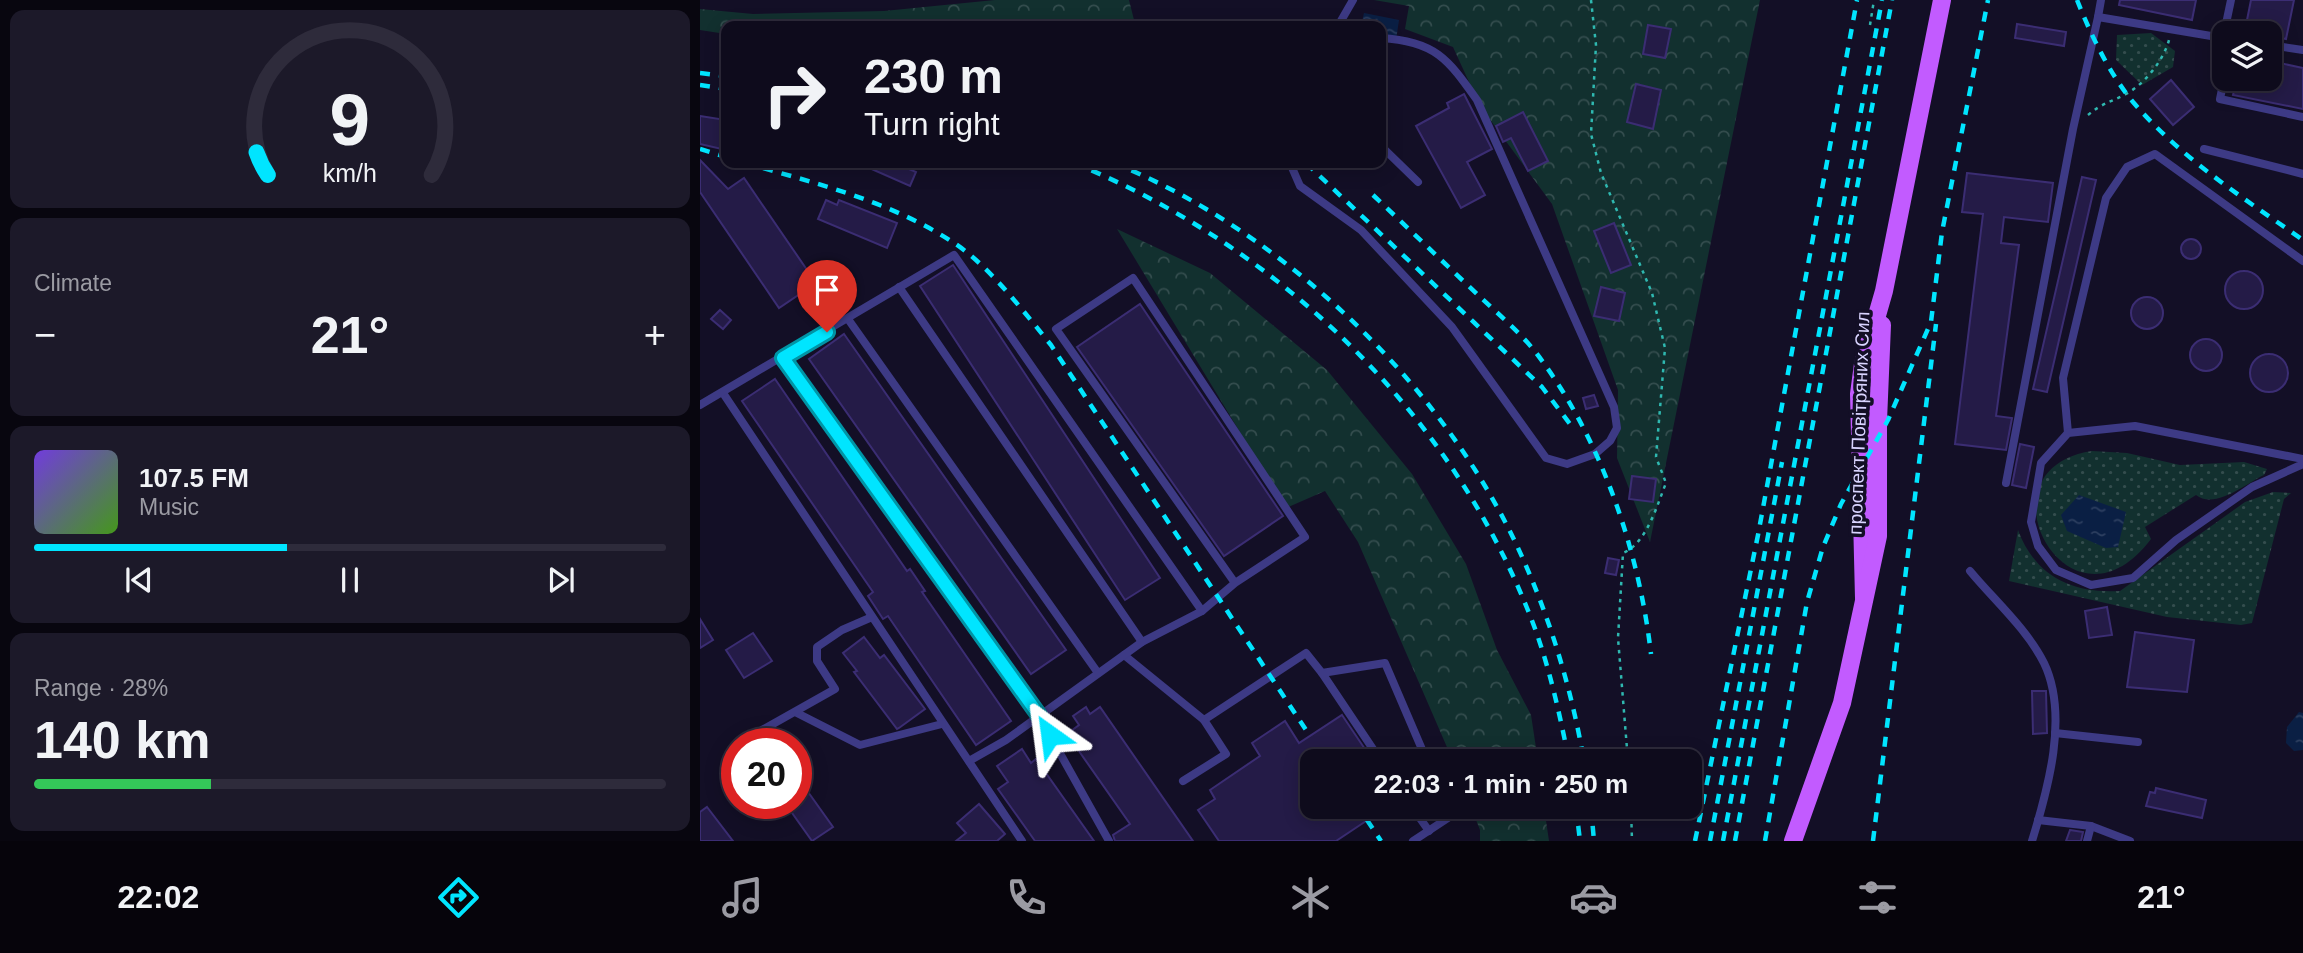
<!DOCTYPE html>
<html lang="en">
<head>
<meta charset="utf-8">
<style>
  body { margin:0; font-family:Helvetica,sans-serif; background:#1c1929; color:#f1f3f6; height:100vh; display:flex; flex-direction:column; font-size:26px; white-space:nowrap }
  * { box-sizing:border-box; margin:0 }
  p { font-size:23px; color:#9b9ba3 }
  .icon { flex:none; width:38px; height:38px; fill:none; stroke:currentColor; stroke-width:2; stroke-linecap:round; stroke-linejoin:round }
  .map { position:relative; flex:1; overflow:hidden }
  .panel { display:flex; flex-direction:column; gap:10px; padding:10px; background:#08060f; width:700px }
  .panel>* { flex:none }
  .banner { position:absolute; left:21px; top:21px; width:665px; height:147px; border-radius:14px; box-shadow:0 4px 18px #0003,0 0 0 2px #2e2b3b; background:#0e0b1c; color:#f1f3f6; overflow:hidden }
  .tools { position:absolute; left:1512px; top:21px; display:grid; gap:14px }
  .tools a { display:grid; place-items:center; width:70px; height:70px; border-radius:14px; background:#0e0b1c; box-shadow:0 4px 18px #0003,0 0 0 2px #2e2b3b; font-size:35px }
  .speed { position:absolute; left:21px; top:728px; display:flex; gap:14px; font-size:35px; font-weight:700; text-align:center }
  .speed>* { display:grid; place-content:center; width:91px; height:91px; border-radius:50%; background:#0e0b1c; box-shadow:0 4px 18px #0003,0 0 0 2px #2e2b3b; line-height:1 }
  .speed .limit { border:10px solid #d22; background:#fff; color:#111 }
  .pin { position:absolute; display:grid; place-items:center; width:60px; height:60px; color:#fff; margin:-72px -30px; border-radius:50% 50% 50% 0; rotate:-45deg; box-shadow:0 0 7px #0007 }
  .pin .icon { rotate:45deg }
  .me { position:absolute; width:77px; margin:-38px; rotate:329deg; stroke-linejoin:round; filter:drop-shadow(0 0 5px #0008) }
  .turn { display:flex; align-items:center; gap:24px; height:147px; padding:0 28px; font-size:32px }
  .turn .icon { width:91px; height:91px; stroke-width:2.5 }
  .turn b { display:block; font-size:49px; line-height:60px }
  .big { font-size:52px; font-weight:600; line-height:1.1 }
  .panel .tile { flex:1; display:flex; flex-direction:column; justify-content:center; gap:10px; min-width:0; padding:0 24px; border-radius:14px; background:#1c1929 }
  .panel .dial { align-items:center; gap:0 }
  .dial svg { height:182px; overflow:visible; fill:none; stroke:#2e2b3b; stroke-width:7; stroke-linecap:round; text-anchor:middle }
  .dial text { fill:#f1f3f6; stroke:none }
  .song { display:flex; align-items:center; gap:21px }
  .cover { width:84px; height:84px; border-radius:10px; background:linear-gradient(135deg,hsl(260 70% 55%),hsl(100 70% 35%)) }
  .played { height:7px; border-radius:4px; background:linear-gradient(90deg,#00e5ff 40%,#2e2b3b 40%) }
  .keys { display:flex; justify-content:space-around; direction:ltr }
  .heat { display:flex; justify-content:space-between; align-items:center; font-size:38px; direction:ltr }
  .charge { height:10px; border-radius:5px; background:linear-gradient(90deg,#34c759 28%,#2e2b3b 0) }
  .trip { position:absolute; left:600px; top:749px; width:402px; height:70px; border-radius:14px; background:#0e0b1c; box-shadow:0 4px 18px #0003,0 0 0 2px #2e2b3b; font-weight:600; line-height:70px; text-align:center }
  .menu { display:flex; height:112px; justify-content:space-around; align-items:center; background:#06040b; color:#9b9ba3 }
  .menu .icon { width:49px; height:49px }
  .menu .active { color:#00e5ff }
  .menu b { font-size:32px; color:#f1f3f6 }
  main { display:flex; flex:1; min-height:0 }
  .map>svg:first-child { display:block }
</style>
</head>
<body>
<main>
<section class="panel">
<div class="tile dial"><svg viewBox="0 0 100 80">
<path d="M14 69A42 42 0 1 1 86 69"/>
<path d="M14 69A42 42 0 0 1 9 59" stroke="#00e5ff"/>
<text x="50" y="56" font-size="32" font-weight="700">9</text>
<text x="50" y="72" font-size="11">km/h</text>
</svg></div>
<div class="tile"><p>Climate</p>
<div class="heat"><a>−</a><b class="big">21°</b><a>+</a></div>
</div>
<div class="tile">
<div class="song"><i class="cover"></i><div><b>107.5 FM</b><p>Music</p></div></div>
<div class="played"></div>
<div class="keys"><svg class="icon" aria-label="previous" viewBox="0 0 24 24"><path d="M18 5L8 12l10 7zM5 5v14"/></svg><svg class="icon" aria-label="pause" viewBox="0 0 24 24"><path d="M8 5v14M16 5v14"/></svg><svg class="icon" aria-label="next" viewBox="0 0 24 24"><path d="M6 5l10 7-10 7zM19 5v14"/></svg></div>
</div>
<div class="tile"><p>Range · 28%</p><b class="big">140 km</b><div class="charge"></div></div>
</section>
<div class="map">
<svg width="1603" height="841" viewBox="0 0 1603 841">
  <defs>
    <pattern id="grass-dots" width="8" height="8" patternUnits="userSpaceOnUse" patternTransform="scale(1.75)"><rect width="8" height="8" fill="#12302f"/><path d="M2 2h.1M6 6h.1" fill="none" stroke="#344d4e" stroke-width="1.8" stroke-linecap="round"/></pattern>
    <pattern id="forest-crowns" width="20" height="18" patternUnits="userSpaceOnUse" patternTransform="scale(1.75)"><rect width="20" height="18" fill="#12302f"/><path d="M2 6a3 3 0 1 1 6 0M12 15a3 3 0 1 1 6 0" fill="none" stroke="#344d4e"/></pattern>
    <pattern id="water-ripples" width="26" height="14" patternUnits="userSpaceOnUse" patternTransform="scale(1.75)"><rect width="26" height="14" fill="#0a1f44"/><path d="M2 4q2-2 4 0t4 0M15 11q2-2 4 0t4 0" fill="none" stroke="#2d3f60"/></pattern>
  </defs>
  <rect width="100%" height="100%" fill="#130f26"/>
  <g fill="url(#grass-dots)">
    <polygon points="1451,33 1475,51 1473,67 1442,85 1416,60 1417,35"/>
    <path d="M1392 451 1427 453 1480 465 1544 462 1567 469 1564 475C1547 483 1515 510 1496 495L1445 527 1451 539C1369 648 1272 469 1392 451Z"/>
    <path d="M1573 492 1591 493 1584 499 1552 623 1541 625 1467 617 1309 581 1318 530C1335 576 1372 594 1420 591L1545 502Z"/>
  </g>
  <g fill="url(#forest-crowns)">
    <polygon points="295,0 429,0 434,20 484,26 26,26 26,34 0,30 0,9 53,14 184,11"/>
    <polygon points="674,0 1060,0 950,542 917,458 918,390 852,204 780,106 753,47 705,29 709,6"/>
    <polygon points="417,229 510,273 627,370 712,474 766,564 797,650 831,715 838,761 753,761 658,542 625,491 586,508"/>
    <polygon points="771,807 844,807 849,841 780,841 780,830"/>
  </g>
  <g fill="url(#water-ripples)">
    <polygon points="664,13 699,20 696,40 681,37 681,26 661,26"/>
    <polygon points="1379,495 1426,512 1418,547 1406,548 1367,531 1361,515"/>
    <polygon points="1599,712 1603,713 1603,750 1594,751 1586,743 1587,727"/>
  </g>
  <g fill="#241b47" stroke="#3b2d73" stroke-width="2">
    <polygon points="1420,0 1496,0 1492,20 1419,5"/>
    <polygon points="1551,0 1594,0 1586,39 1545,30"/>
    <polygon points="1317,24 1366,32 1364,46 1315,38"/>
    <polygon points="948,25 971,29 965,58 943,54"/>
    <polygon points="1570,61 1603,68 1603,109 1533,95 1537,79 1570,79"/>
    <polygon points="1471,80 1494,107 1473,125 1450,99"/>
    <polygon points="936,84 961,90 953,129 927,122"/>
    <polygon points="764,94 792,149 767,162 785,195 761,208 716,126 749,108 747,103"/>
    <polygon points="823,112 848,161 828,171 811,138 803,142 796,126"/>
    <polygon points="0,116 26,120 26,150 0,144"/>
    <polygon points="0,160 28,189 44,178 116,283 79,308 0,192"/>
    <polygon points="158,163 195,163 216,172 210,186"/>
    <polygon points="1267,173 1353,183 1348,222 1304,217 1301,243 1319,245 1296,416 1312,418 1306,450 1255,444 1283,214 1262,212"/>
    <polygon points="1382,177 1396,180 1347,392 1333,389"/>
    <polygon points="126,200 137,205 139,200 197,223 187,248 118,219"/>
    <polygon points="914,223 931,265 911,273 894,231"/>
    <circle cx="1491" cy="249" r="10"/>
    <polygon points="253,265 460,578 425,600 220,286"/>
    <circle cx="1544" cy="290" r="19"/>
    <polygon points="901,287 925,293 919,321 894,316"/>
    <circle cx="1447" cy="313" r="16"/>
    <polygon points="440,304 583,516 524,556 377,347"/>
    <polygon points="20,310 31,320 23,329 11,319"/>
    <polygon points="144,334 366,650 331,674 109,359"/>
    <circle cx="1506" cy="355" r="16"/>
    <circle cx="1569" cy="373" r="19"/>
    <polygon points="75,379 207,571 210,569 225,591 222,592 311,721 276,745 188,616 183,619 168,596 173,592 42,401"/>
    <polygon points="894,395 898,406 886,409 883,398"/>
    <polygon points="1320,444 1334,447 1326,488 1312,485"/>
    <polygon points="932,476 956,479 953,502 929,499"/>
    <polygon points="908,558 919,560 916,575 905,573"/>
    <polygon points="1407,607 1412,635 1389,638 1385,611"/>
    <polygon points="0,619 13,640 0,648"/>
    <polygon points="1435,632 1494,640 1487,692 1427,687"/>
    <polygon points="53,633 72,661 44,678 26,650"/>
    <polygon points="164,637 180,658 184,655 225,709 199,728 197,729 154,672 157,671 143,653"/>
    <polygon points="1332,691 1346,691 1347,733 1333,734"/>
    <polygon points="386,707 390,714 400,707 493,841 415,841 413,835 430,824 367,734 379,725 373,716"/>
    <polygon points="642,715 673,761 612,761 612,807 687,807 636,841 519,841 498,810 515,799 510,790 560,756 552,743 585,721 599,743"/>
    <polygon points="322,749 331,763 336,759 394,841 335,841 298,789 308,782 297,766"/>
    <polygon points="96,775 133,827 112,841 85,803 96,803"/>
    <polygon points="1456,788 1506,800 1502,818 1446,806 1450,792 1455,793"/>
    <polygon points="279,804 305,834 297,841 256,841 266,833 257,823"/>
    <polygon points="7,807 33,841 0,841 0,812"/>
    <polygon points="1370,830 1383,832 1381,841 1366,841"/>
  </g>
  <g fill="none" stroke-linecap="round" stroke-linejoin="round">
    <g stroke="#2fb8b0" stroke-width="2.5" stroke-dasharray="3.5 5" stroke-linecap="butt">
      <path d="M891 0 896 45 891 134 901 173 952 293 965 348 956 457 966 483C957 505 947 543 923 553L918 638 928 761"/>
      <polyline points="1170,25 1174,0"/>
      <path d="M1388 115C1402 103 1411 102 1426 94 1445 84 1464 59 1469 40"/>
      <polyline points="931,807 932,841"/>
    </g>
    <g stroke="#3d3a85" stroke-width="8">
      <polyline points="1398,17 1401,0"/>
      <polyline points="638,26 653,0"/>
      <polyline points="1570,45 1603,50"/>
      <polyline points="1524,79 1520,99 1603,117"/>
      <polyline points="681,146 718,182"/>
      <polyline points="1504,149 1603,174"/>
      <path d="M590 163 600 186 661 230 752 327 846 458 867 464 895 454 910 441 917 428 914 407 777 100C748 59 735 41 681 38"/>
      <polyline points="199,287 442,642"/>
      <polyline points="148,319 398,673"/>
      <polyline points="84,358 338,714 409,841"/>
      <polyline points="23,393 322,841"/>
      <polyline points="0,405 254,255 502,611"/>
      <polyline points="1368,433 1363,378 1406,198 1427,167 1455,154 1603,261"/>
      <polyline points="1603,459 1435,426 1368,433 1341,463 1331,522 1338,546 1356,570 1391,585 1433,578 1476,540 1552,487 1603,464"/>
      <polyline points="1306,483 1373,129 1398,17 1523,38 1531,0"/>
      <path d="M1270 571C1294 600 1327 629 1344 663 1369 715 1348 789 1332 841"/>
      <polyline points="424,655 504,720 606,653 622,673 685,663 727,761"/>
      <polyline points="622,673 681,761"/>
      <polyline points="97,713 160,745 242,724"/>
      <polyline points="1355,733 1438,742"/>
      <polyline points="39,743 135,689 117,661 117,647 142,630 172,617"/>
      <polyline points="269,761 306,740 442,642 502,611 535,583 605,537 433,278 356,329 535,583"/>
      <polyline points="483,781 526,754 504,720"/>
      <polyline points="712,807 729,831"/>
      <polyline points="1338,820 1391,826 1430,841"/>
      <polyline points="713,841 751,816 747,807"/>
      <polyline points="1387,841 1391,826"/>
    </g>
    <g stroke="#c25bff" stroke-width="18">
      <polyline points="1164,598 1159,394 1163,364 1184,291 1242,0"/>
      <polyline points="1093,841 1142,703 1178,536 1178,421 1182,325"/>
    </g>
    <g stroke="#00e5ff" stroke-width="4.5" stroke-dasharray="10 9" stroke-linecap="butt">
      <path d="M1377 0C1391 35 1409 73 1433 102 1481 158 1543 198 1603 240"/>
      <polyline points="0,73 26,76"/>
      <polyline points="0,85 26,89"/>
      <polyline points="0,149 26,157"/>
      <path d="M45 163C115 183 189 201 251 241 287 263 324 312 351 345L610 736"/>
      <path d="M374 163C575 245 745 406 827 608 847 656 859 710 869 761"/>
      <path d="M414 163C585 232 748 389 823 559 852 624 872 692 884 761"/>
      <polyline points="606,163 842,387 873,428"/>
      <path d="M673 195C708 228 742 261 777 294 797 313 820 332 837 354 901 438 939 550 951 654"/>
      <polyline points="876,807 880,841"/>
      <polyline points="891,807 894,841"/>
      <polyline points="667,820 681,841"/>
      <polyline points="995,841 1058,535 1157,0"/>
      <polyline points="1010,841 1082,462"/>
      <polyline points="1023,841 1182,0"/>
      <polyline points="1035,841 1192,0"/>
      <polyline points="1065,841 1107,602 1123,547 1141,504 1188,420 1231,322 1242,232 1288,0"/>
      <polyline points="1173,841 1236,324"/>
    </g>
  </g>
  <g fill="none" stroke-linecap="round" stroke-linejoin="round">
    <g stroke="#0095a6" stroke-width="18">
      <polyline id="route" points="127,332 83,358 338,714 350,735"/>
    </g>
    <use href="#route" stroke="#00e5ff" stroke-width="12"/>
  </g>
  <g text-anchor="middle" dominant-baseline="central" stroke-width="7" stroke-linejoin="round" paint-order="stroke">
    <g font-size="19" fill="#d9d4ff" stroke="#130f26">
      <text transform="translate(1159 423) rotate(-88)">проспект Повітряних Сил</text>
    </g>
  </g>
</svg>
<div class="tools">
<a><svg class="icon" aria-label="layers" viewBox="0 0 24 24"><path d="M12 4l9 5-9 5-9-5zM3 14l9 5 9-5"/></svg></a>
</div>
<div class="speed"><div class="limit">20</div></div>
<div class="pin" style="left:127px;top:332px;background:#d93025"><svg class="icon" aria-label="arrive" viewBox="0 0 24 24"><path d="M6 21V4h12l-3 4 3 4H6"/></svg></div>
<svg class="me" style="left:350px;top:735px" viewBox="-20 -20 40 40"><path d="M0-17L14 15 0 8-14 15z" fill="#00e5ff" stroke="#fff" stroke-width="4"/></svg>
<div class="trip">22:03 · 1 min · 250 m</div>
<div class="banner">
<div class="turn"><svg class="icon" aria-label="right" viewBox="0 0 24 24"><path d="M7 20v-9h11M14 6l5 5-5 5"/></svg><div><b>230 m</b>Turn right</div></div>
</div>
</div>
</main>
<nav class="menu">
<b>22:02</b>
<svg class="icon active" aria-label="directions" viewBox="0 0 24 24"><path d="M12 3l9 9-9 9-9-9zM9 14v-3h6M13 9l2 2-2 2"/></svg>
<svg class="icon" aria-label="music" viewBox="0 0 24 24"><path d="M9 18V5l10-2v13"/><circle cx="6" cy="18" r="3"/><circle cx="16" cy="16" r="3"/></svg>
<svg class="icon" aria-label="phone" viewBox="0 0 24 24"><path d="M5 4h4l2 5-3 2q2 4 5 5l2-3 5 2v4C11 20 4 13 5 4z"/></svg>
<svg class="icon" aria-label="climate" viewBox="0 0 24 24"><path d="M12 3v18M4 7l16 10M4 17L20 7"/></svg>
<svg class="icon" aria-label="car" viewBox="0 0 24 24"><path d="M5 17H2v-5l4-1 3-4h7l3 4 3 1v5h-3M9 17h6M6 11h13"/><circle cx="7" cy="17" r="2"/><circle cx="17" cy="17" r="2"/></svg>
<svg class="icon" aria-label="filters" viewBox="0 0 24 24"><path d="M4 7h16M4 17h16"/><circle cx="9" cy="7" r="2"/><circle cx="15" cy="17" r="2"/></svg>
<b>21°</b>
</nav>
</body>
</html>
